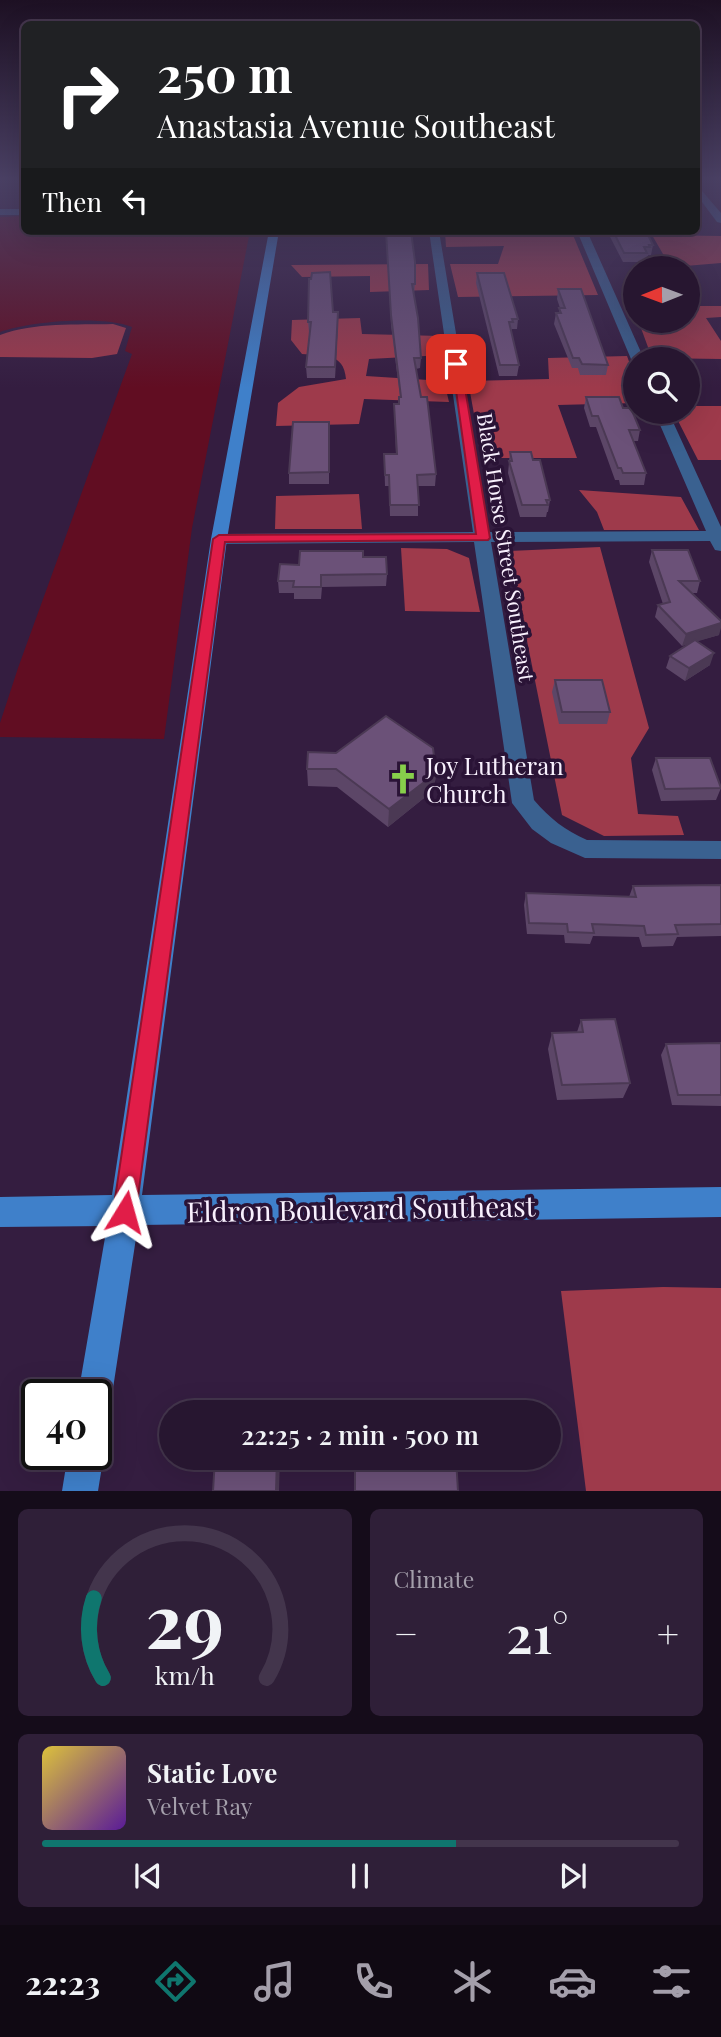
<!DOCTYPE html>
<html lang="en">
<head>
<meta charset="utf-8">
<style>
  body { margin:0; font-family:"Playfair Display",serif; background:#2f1f38; color:#f1f3f6; height:100vh; display:flex; flex-direction:column; font-size:26px; white-space:nowrap }
  * { box-sizing:border-box; margin:0 }
  p { font-size:23px; color:#a49fab }
  .icon { flex:none; width:38px; height:38px; fill:none; stroke:currentColor; stroke-width:2; stroke-linecap:round; stroke-linejoin:round }
  .map { position:relative; height:1491px; overflow:hidden }
  .side { display:flex; flex-direction:column; gap:18px; padding:18px; background:#150c1a; flex:1 }
  .side>* { flex:none }
  .guide { position:absolute; left:21px; top:21px; width:679px; height:214px; border-radius:10px; box-shadow:0 7px 28px #0002,0 0 0 2px #43354c; background:#202124; color:#fff; overflow:hidden }
  .needle { width:46px; rotate:269deg }
  .buttons { position:absolute; left:623px; top:256px; display:grid; gap:14px }
  .buttons a { display:grid; place-items:center; width:77px; height:77px; border-radius:50%; background:#271630; box-shadow:0 7px 28px #0002,0 0 0 2px #43354c; font-size:35px }
  .speed { position:absolute; left:21px; top:1379px; display:flex; gap:14px; font-size:35px; font-weight:700; text-align:center }
  .speed>* { display:grid; place-content:center; width:91px; height:91px; border-radius:50%; background:#271630; box-shadow:0 7px 28px #0002,0 0 0 2px #43354c; line-height:1 }
  .speed .limit { border:4px solid #111; border-radius:10px; background:#fff; color:#111 }
  .pin { position:absolute; display:grid; place-items:center; width:60px; height:60px; color:#fff; margin:-30px; border-radius:14px; box-shadow:0 4px 10px #0006 }
  .me { position:absolute; width:77px; margin:-38px; rotate:8deg; stroke-linejoin:round; filter:drop-shadow(0 0 5px #0008) }
  .turn { display:flex; align-items:center; gap:24px; height:147px; padding:0 21px; font-size:32px }
  .turn .icon { width:91px; height:91px; stroke-width:2.5 }
  .turn b { display:block; font-size:49px; line-height:60px }
  .then { display:flex; align-items:center; height:66px; padding:0 21px; background:#0003; gap:14px; font-size:26px }
  .big { font-size:52px; font-weight:600; line-height:1.1 }
  .side .card { flex:1; display:flex; flex-direction:column; justify-content:center; gap:10px; min-width:0; padding:0 24px; border-radius:10px; background:#2f1f38 }
  .side .dial { align-items:center; gap:0 }
  .dial svg { height:182px; overflow:visible; fill:none; stroke:#43354c; stroke-width:7; stroke-linecap:round; text-anchor:middle }
  .dial text { fill:#f1f3f6; stroke:none }
  .song { display:flex; align-items:center; gap:21px }
  .cover { width:84px; height:84px; border-radius:10px; background:linear-gradient(135deg,hsl(50 70% 55%),hsl(270 70% 35%)) }
  .played { height:7px; border-radius:4px; background:linear-gradient(90deg,#0f766e 65%,#43354c 65%) }
  .keys { display:flex; justify-content:space-around; direction:ltr }
  .heat { display:flex; justify-content:space-between; align-items:center; font-size:38px; direction:ltr }
  .side .tiles { flex:1; display:grid; gap:18px; grid-template-columns:1fr 1fr }
  .card:last-child { grid-column:span 2 }
  .trip { position:absolute; left:159px; top:1400px; width:402px; height:70px; border-radius:35px; background:#271630; box-shadow:0 7px 28px #0002,0 0 0 2px #43354c; font-weight:600; line-height:70px; text-align:center }
  .menu { display:flex; height:112px; justify-content:space-around; align-items:center; background:#100913; color:#a49fab }
  .menu .icon { width:49px; height:49px }
  .menu .on { color:#0f766e }
  .menu b { font-size:32px; color:#f1f3f6 }
  .map>svg:first-child { display:block }
</style>
</head>
<body>
<div class="map">
<svg width="721" height="1491" viewBox="0 0 721 1491">
  <rect width="100%" height="100%" fill="#341d40"/>
  <path fill="#610d22" d="M24 216V231H250L192 528 164 739 0 737V723L18 668 132 354 125 351 132 327C104 315 29 321 0 332V217Z"/>
  <g fill="#9e3a4b">
    <polygon points="445,231 573,235 598,295 458,297 450,264 498,264 504,246 446,247"/>
    <polygon points="652,235 721,236 721,263 661,268 663,254"/>
    <polygon points="428,264 429,290 370,292 370,276 302,277 291,265"/>
    <polygon points="688,297 699,306 721,306 721,317 706,318 721,341 721,359 652,358 638,320 688,320"/>
    <path d="M360 318 362 334 441 336 444 355 369 359 366 376 444 381 449 402 364 399 359 424 276 426 278 403 299 387 346 379C344 352 323 356 302 354L291 340 292 320Z"/>
    <path d="M113 324 126 328 117 354 92 358 0 357V335C35 322 76 325 113 324Z"/>
    <polygon points="627,356 635,378 635,403 558,405 577,458 482,458 468,381 549,379 548,358"/>
    <polygon points="688,406 721,406 721,460 698,460 673,411 688,411"/>
    <polygon points="579,490 681,497 699,530 604,530 597,512"/>
    <polygon points="359,494 362,529 275,529 276,496"/>
    <polygon points="600,547 649,728 631,758 638,814 678,816 684,835 604,836 562,815 509,551"/>
    <polygon points="401,548 447,549 469,558 480,612 405,611"/>
    <polygon points="663,1287 721,1288 721,1491 586,1491 561,1291"/>
  </g>
  <g fill="none" stroke-linecap="round" stroke-linejoin="round">
    <g fill="#3a6190" fill-rule="evenodd">
      <polygon points="696,184 721,213 721,223 717,222 696,194"/>
      <rect x="0" y="209" width="24" height="6"/>
      <path d="M429 231H439L489 532 706 531 654 411H668L721 527V551L715 550 710 541 491 542 534 800C550 819 565 830 587 840L721 841V859L585 858 551 843 532 829 512 803 474 542 219 544 211 539 219 534 473 532Z"/>
      <polygon points="577,231 587,231 644,359 635,359 635,362 631,359"/>
    </g>
    <g fill="#3f80ca" fill-rule="evenodd">
      <polygon points="269,231 279,231 227,539 142,1195 721,1187 721,1217 138,1225 112,1395 107,1407 96,1412 96,1395 78,1395 107,1226 0,1227 0,1197 112,1195 211,539"/>
      <polygon points="96,1441 104,1454 98,1491 62,1491 68,1454 96,1454"/>
    </g>
  </g>
  <g fill="#5c4667">
    <polygon points="386,231 411,231 415,284 414,294 421,358 420,368 416,369 436,474 435,486 418,486 418,516 390,516 389,486 385,486 384,454 396,454 394,404 398,404 399,397 400,397 391,325"/>
    <polygon points="607,231 646,231 653,245 651,255 648,255 648,256 647,256 645,262 623,262"/>
    <polygon points="477,273 518,319 517,329 512,329 511,333 519,365 517,376 499,376 476,283"/>
    <polygon points="558,289 608,365 606,375 580,375 578,368 572,368 554,324 556,313 559,313 560,308 557,299"/>
    <polygon points="333,312 338,323 335,378 307,378 306,367 310,332 309,332 308,322"/>
    <polygon points="586,397 623,408 640,430 638,441 633,441 646,473 644,485 620,485 619,480 615,480 596,427 590,427 584,408"/>
    <polygon points="329,422 329,484 289,484 289,473"/>
    <polygon points="510,452 533,460 550,500 548,512 547,512 546,517 520,517 508,473"/>
    <polygon points="652,550 700,581 697,593 692,593 719,635 697,641 710,665 685,681 666,668 670,656 690,643 682,646 655,617 658,605 663,604 649,562"/>
    <polygon points="363,557 387,574 386,586 322,587 321,599 294,599 294,593 279,593 278,581 299,565"/>
    <polygon points="555,680 610,712 607,724 559,724 552,692"/>
    <polygon points="336,753 436,773 434,790 388,827 337,787 308,786 307,769"/>
    <polygon points="656,758 721,788 716,800 661,801 652,770"/>
    <polygon points="721,885 721,936 677,937 673,946 642,947 639,937 593,936 590,944 565,943 564,935 527,934 524,905 526,893 629,897 633,886"/>
    <polygon points="581,1020 630,1083 623,1098 557,1100 548,1049 552,1033 577,1032"/>
    <polygon points="721,1043 721,1106 672,1105 661,1055 666,1044"/>
  </g>
  <g fill="#4b3954">
    <polygon points="338,312 338,323 335,378 335,367"/>
    <polygon points="721,623 721,628 719,635 682,646 686,634"/>
    <polygon points="714,653 710,665 685,681 689,668"/>
    <polygon points="436,773 434,790 388,827 389,809"/>
    <polygon points="277,1458 280,1458 279,1491 276,1491"/>
  </g>
  <g fill="#6b5178" stroke="#4b3954" stroke-width="2">
    <polygon points="386,231 411,231 415,262 415,284 412,284 418,318 421,358 414,358 421,397 427,397 436,474 417,475 419,505 390,505 389,475 385,475 384,454 397,454 394,404 399,404 399,397 401,397 391,315"/>
    <polygon points="613,231 646,231 653,245 649,245 650,247 644,247 647,253 624,253"/>
    <polygon points="330,272 333,312 338,312 335,367 306,367 311,322 308,322 309,279 311,279 312,273"/>
    <polygon points="477,273 504,273 518,319 512,319 513,322 509,322 519,365 500,365"/>
    <polygon points="558,289 581,289 608,365 582,364 579,358 573,358 556,313 561,313 559,308 565,308"/>
    <polygon points="586,397 619,397 623,408 631,408 640,430 629,430 646,473 623,473 621,468 618,468 598,416 592,416"/>
    <polygon points="293,422 329,422 329,472 289,473"/>
    <polygon points="510,452 531,452 533,460 540,460 550,500 546,500 548,505 522,505 509,461 512,461"/>
    <polygon points="652,550 688,550 700,581 679,581 721,621 721,623 686,634 658,605 670,602"/>
    <polygon points="300,551 363,551 363,557 386,557 387,574 321,575 321,587 293,587 294,581 278,581 280,564 299,565"/>
    <polygon points="695,640 714,653 689,668 670,656"/>
    <polygon points="555,680 602,680 610,712 562,712"/>
    <polygon points="386,716 433,748 436,773 389,809 336,769 307,769 308,752 336,753"/>
    <polygon points="656,758 710,758 721,788 665,789"/>
    <polygon points="721,885 721,924 675,925 678,934 646,935 644,926 592,924 594,933 568,932 567,924 529,923 526,893 636,897 633,886"/>
    <polygon points="615,1019 630,1083 562,1085 552,1033 583,1032 581,1020"/>
    <polygon points="721,1043 721,1095 678,1095 666,1044"/>
    <polygon points="452,1408 453,1412 354,1412 354,1409"/>
    <polygon points="215,1458 277,1458 276,1491 213,1491"/>
    <polygon points="355,1458 456,1458 458,1491 355,1491"/>
  </g>
  <linearGradient id="sky" x2="0" y2="1"><stop stop-color="#1d1023"/><stop offset="0.46" stop-color="#4a4064"/><stop offset="1" stop-color="#4a4064" stop-opacity="0"/></linearGradient>
  <rect width="721" height="388" fill="url(#sky)"/>
  <polygon fill="#e11d48" stroke="#92132f" stroke-width="2" points="452,362 461,364 490,538 488,540 225,542 136,1212 133,1220 125,1224 117,1220 113,1212 213,539 219,535 476,534"/>
  <defs>
    <g id="church-bare" transform="scale(2.415)"><path d="M-1.2-6h2.4v3.5h3.3v2.4h-3.3V6h-2.4V-.1h-3.3v-2.4h3.3Z" fill="#87cf4b" stroke="#2a1336" stroke-width="2.5" paint-order="stroke"/></g>
  </defs>
  <g fill-rule="evenodd">
    <use href="#church-bare" x="403" y="779"/>
  </g>
  <g text-anchor="middle" dominant-baseline="central" stroke-width="7" stroke-linejoin="round" paint-order="stroke">
    <g font-size="21" fill="#f8f0fd" stroke="#2a1336">
      <text transform="translate(507 547) rotate(81)">Black Horse Street Southeast</text>
    </g>
    <g font-size="24" fill="#f8f0fd" stroke="#2a1336" text-anchor="start">
      <text x="426" y="765">Joy Lutheran<tspan x="426" dy="28">Church</tspan></text>
    </g>
    <g font-size="28" fill="#f8f0fd" stroke="#2a1336">
      <text transform="translate(361 1208) rotate(-1)">Eldron Boulevard Southeast</text>
    </g>
  </g>
</svg>
<div class="buttons">
<a><svg class="needle" viewBox="-14 -14 28 28"><path d="M0-13l5 13h-10z" fill="#e53935"/><path d="M0 13l5-13h-10z" fill="#a49fab"/></svg></a>
<a><svg class="icon" aria-label="search" viewBox="0 0 24 24"><circle cx="10" cy="10" r="6"/><path d="M15 15l6 6"/></svg></a>
</div>
<div class="speed"><div class="limit">40</div></div>
<div class="pin" style="left:456px;top:364px;background:#d93025"><svg class="icon" aria-label="arrive" viewBox="0 0 24 24"><path d="M6 21V4h12l-3 4 3 4H6"/></svg></div>
<svg class="me" style="left:125px;top:1212px" viewBox="-20 -20 40 40"><path d="M0-17L14 15 0 8-14 15z" fill="#e11d48" stroke="#fff" stroke-width="4"/></svg>
<div class="trip">22:25 · 2 min · 500 m</div>
<div class="guide">
<div class="turn"><svg class="icon" aria-label="right" viewBox="0 0 24 24"><path d="M7 20v-9h11M14 6l5 5-5 5"/></svg><div><b>250 m</b>Anastasia Avenue Southeast</div></div>
<div class="then">Then<svg class="icon" aria-label="left" viewBox="0 0 24 24"><path d="M17 20v-9H6M10 6l-5 5 5 5"/></svg></div>
</div>
</div>
<section class="side">
<div class="tiles">
<div class="card dial"><svg viewBox="0 0 100 80">
<path d="M14 69A42 42 0 1 1 86 69"/>
<path d="M14 69A42 42 0 0 1 10 34" stroke="#0f766e"/>
<text x="50" y="56" font-size="32" font-weight="700">29</text>
<text x="50" y="72" font-size="11">km/h</text>
</svg></div>
<div class="card"><p>Climate</p>
<div class="heat"><a>−</a><b class="big">21°</b><a>+</a></div>
</div>
<div class="card">
<div class="song"><i class="cover"></i><div><b>Static Love</b><p>Velvet Ray</p></div></div>
<div class="played"></div>
<div class="keys"><svg class="icon" aria-label="previous" viewBox="0 0 24 24"><path d="M18 5L8 12l10 7zM5 5v14"/></svg><svg class="icon" aria-label="pause" viewBox="0 0 24 24"><path d="M8 5v14M16 5v14"/></svg><svg class="icon" aria-label="next" viewBox="0 0 24 24"><path d="M6 5l10 7-10 7zM19 5v14"/></svg></div>
</div>
</div>
</section>
<nav class="menu">
<b>22:23</b>
<svg class="icon on" aria-label="directions" viewBox="0 0 24 24"><path d="M12 3l9 9-9 9-9-9zM9 14v-3h6M13 9l2 2-2 2"/></svg>
<svg class="icon" aria-label="music" viewBox="0 0 24 24"><path d="M9 18V5l10-2v13"/><circle cx="6" cy="18" r="3"/><circle cx="16" cy="16" r="3"/></svg>
<svg class="icon" aria-label="phone" viewBox="0 0 24 24"><path d="M5 4h4l2 5-3 2q2 4 5 5l2-3 5 2v4C11 20 4 13 5 4z"/></svg>
<svg class="icon" aria-label="climate" viewBox="0 0 24 24"><path d="M12 3v18M4 7l16 10M4 17L20 7"/></svg>
<svg class="icon" aria-label="car" viewBox="0 0 24 24"><path d="M5 17H2v-5l4-1 3-4h7l3 4 3 1v5h-3M9 17h6M6 11h13"/><circle cx="7" cy="17" r="2"/><circle cx="17" cy="17" r="2"/></svg>
<svg class="icon" aria-label="filters" viewBox="0 0 24 24"><path d="M4 7h16M4 17h16"/><circle cx="9" cy="7" r="2"/><circle cx="15" cy="17" r="2"/></svg>
</nav>
</body>
</html>
